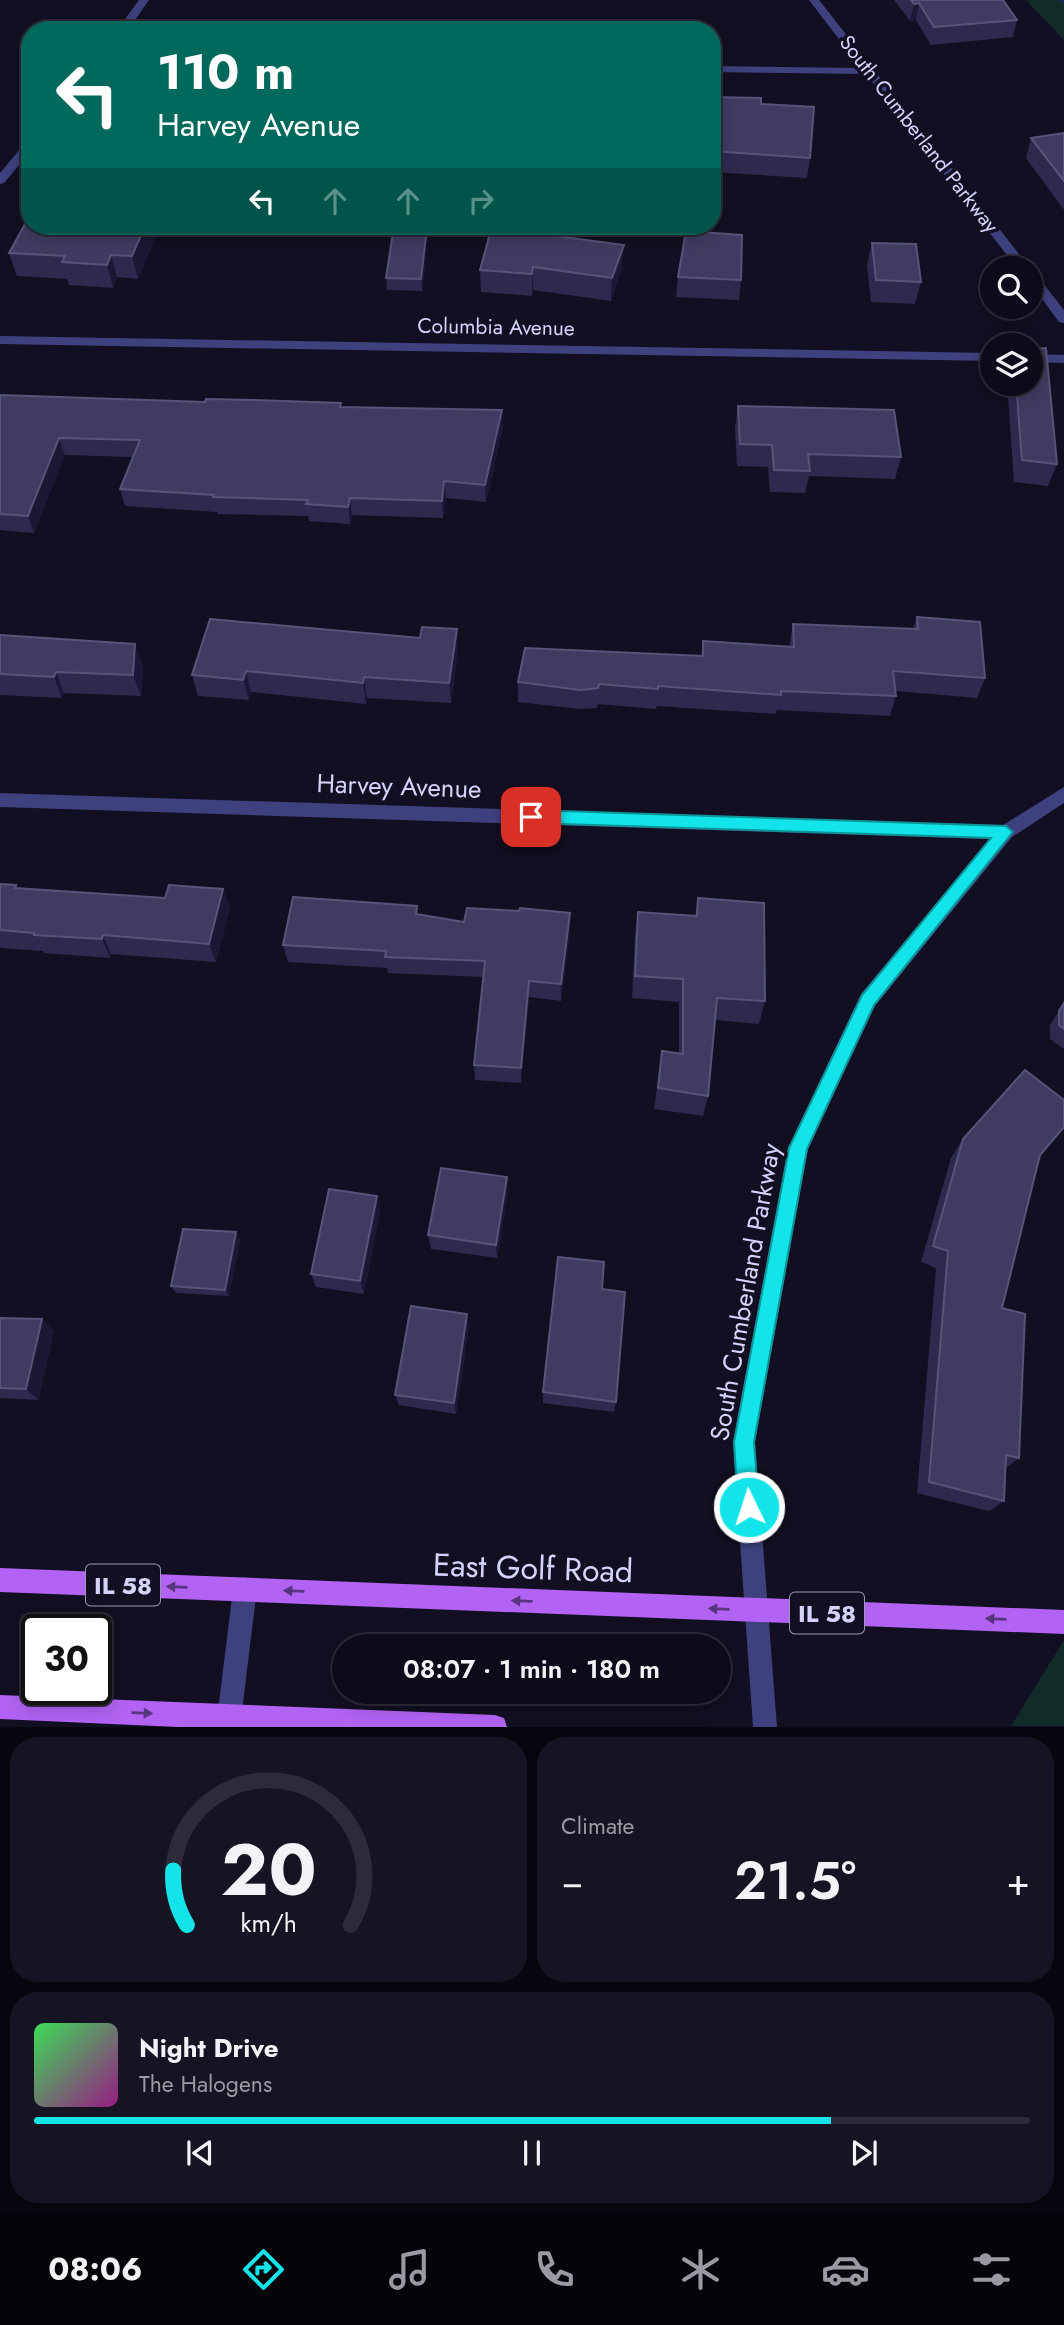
<!DOCTYPE html>
<html lang="en">
<head>
<meta charset="utf-8">
<style>
  body { margin:0; font-family:Jost,sans-serif; background:#161422; color:#f1f3f6; height:100vh; display:flex; flex-direction:column; font-size:26px; white-space:nowrap }
  * { box-sizing:border-box; margin:0 }
  p { font-size:23px; color:#9a9ba2 }
  .icon { flex:none; width:38px; height:38px; fill:none; stroke:currentColor; stroke-width:2; stroke-linecap:round; stroke-linejoin:round }
  .map { position:relative; height:1727px; overflow:hidden }
  .drawer { display:flex; flex-direction:column; gap:10px; padding:10px; background:#07060e; flex:1 }
  .drawer>* { flex:none }
  .top-card { position:absolute; left:21px; top:21px; width:700px; height:214px; border-radius:28px; box-shadow:0 4px 18px #0003,0 0 0 2px #2d2b38; background:#00695c; color:#fff; overflow:hidden }
  .controls { position:absolute; left:980px; top:256px; display:grid; gap:14px }
  .controls a { display:grid; place-items:center; width:63px; height:63px; border-radius:50%; background:#0d0b19; box-shadow:0 4px 18px #0003,0 0 0 2px #2d2b38; font-size:35px }
  .speed { position:absolute; left:21px; top:1614px; display:flex; gap:14px; font-size:35px; font-weight:700; text-align:center }
  .speed>* { display:grid; place-content:center; width:91px; height:91px; border-radius:50%; background:#0d0b19; box-shadow:0 4px 18px #0003,0 0 0 2px #2d2b38; line-height:1 }
  .speed .limit { border:4px solid #111; border-radius:10px; background:#fff; color:#111 }
  .pin { position:absolute; display:grid; place-items:center; width:60px; height:60px; color:#fff; margin:-30px; border-radius:14px; box-shadow:0 4px 10px #0006 }
  .me { position:absolute; width:77px; margin:-38px; rotate:356deg; stroke-linejoin:round; filter:drop-shadow(0 0 5px #0008) }
  .turn { display:flex; align-items:center; gap:24px; height:147px; padding:0 21px; font-size:32px }
  .turn .icon { width:91px; height:91px; stroke-width:2.5 }
  .turn b { display:block; font-size:49px; line-height:60px }
  .lanes { display:flex; align-items:center; height:66px; padding:0 21px; background:#0003; justify-content:center; gap:35px; direction:ltr }
  .lanes .off { opacity:.35 }
  .big { font-size:52px; font-weight:600; line-height:1.1 }
  .drawer .card { flex:1; display:flex; flex-direction:column; justify-content:center; gap:10px; min-width:0; padding:0 24px; border-radius:28px; background:#161422 }
  .drawer .dial { align-items:center; gap:0 }
  .dial svg { height:182px; overflow:visible; fill:none; stroke:#2d2b38; stroke-width:7; stroke-linecap:round; text-anchor:middle }
  .dial text { fill:#f1f3f6; stroke:none }
  .song { display:flex; align-items:center; gap:21px }
  .cover { width:84px; height:84px; border-radius:10px; background:linear-gradient(135deg,hsl(130 70% 55%),hsl(310 70% 35%)) }
  .played { height:7px; border-radius:4px; background:linear-gradient(90deg,#12e4e9 80%,#2d2b38 80%) }
  .keys { display:flex; justify-content:space-around; direction:ltr }
  .heat { display:flex; justify-content:space-between; align-items:center; font-size:38px; direction:ltr }
  .drawer .tiles { flex:1; display:grid; gap:10px; grid-template-columns:1fr 1fr }
  .card:last-child { grid-column:span 2 }
  .trip { position:absolute; left:332px; top:1634px; width:399px; height:70px; border-radius:35px; background:#0d0b19; box-shadow:0 4px 18px #0003,0 0 0 2px #2d2b38; font-weight:600; line-height:70px; text-align:center }
  .tabs { display:flex; height:112px; justify-content:space-around; align-items:center; background:#05040a; color:#9a9ba2 }
  .tabs .icon { width:49px; height:49px }
  .tabs .active { color:#12e4e9 }
  .tabs b { font-size:32px; color:#f1f3f6 }
  .map>svg:first-child { display:block }
</style>
</head>
<body>
<div class="map">
<svg width="1064" height="1727" viewBox="0 0 1064 1727">
  <rect width="100%" height="100%" fill="#110f21"/>
  <g fill="#132b28">
    <polygon points="1026,0 1064,0 1064,40"/>
    <polygon points="1064,1640 1064,1726 1011,1726"/>
  </g>
  <g fill="none" stroke-linecap="round" stroke-linejoin="round">
    <polygon fill="#132b47" fill-rule="evenodd" points="1056,0 1064,0 1064,5"/>
    <g fill="#3e417d" fill-rule="evenodd">
      <polygon points="139,0 149,0 128,30 117,30"/>
      <polygon points="809,0 819,0 1030,268 1017,268 866,74 712,72 712,66 861,68"/>
      <polygon points="30,141 30,152 4,183 0,184 0,173 26,142"/>
      <polygon points="1031,272 1035,273 1064,310 1064,323 1059,322 1031,284"/>
      <polygon points="0,336 992,353 992,361 0,344"/>
      <polygon points="1031,354 1064,355 1064,363 1031,362"/>
      <polygon points="1064,787 1064,803 1012,837 875,1006 808,1149 755,1442 777,1727 753,1727 733,1442 788,1148 861,994 990,839 0,807 0,793 1003,825"/>
      <polygon points="245,1577 253,1581 257,1589 240,1727 216,1727 233,1589 237,1581"/>
    </g>
    <g fill="#b263f3" fill-rule="evenodd">
      <polygon points="0,1568 1064,1610 1064,1634 0,1592"/>
      <polygon points="0,1695 495,1715 504,1718 507,1727 178,1727 0,1719"/>
    </g>
  </g>
  <g fill="#2e2a4e">
    <polygon points="894,0 1003,0 1017,20 1013,37 931,45 916,20 910,21"/>
    <polygon points="712,97 761,104 810,158 807,178 712,172"/>
    <polygon points="1064,133 1064,210 1026,158 1031,138"/>
    <polygon points="30,226 155,226 157,233 138,279 117,277 113,288 69,285 67,279 17,276 9,253"/>
    <polygon points="394,226 429,226 422,291 387,290 386,278"/>
    <polygon points="492,226 544,226 544,235 622,267 611,301 533,290 532,296 481,292 480,270"/>
    <polygon points="872,243 921,282 915,304 871,302 867,265"/>
    <polygon points="678,277 741,280 739,300 676,297"/>
    <polygon points="1007,383 1031,383 1057,464 1048,486 1014,482"/>
    <polygon points="0,395 205,402 341,403 341,407 503,427 486,502 446,498 443,518 352,515 350,524 309,521 308,516 218,514 217,512 125,506 120,489 133,457 65,455 34,533 0,530"/>
    <polygon points="738,406 901,457 895,479 809,476 805,493 770,492 768,467 737,466 735,428"/>
    <polygon points="917,617 985,678 977,698 896,691 896,696 890,716 777,710 776,714 657,706 656,709 598,704 597,708 580,709 518,702 518,682 701,656 703,641 789,647 793,624 913,629"/>
    <polygon points="0,635 143,666 141,696 64,693 62,698 0,695"/>
    <polygon points="458,650 451,703 367,698 366,704 251,692 249,700 198,696 192,675"/>
    <polygon points="0,884 16,885 18,888 165,898 223,889 230,908 216,962 111,954 110,958 44,953 43,951 0,948"/>
    <polygon points="698,898 765,1001 759,1024 715,1020 708,1096 703,1116 654,1109 662,1051 679,1053 679,1002 632,998 635,936 638,912 695,916"/>
    <polygon points="417,906 418,914 464,922 570,913 570,931 561,1001 529,997 521,1083 475,1080 474,1065 484,977 388,973 387,968 288,962 283,945"/>
    <polygon points="1064,1003 1064,1049 1050,1039 1050,1025"/>
    <polygon points="963,1139 1039,1158 1002,1308 1019,1458 1006,1468 1004,1501 989,1511 917,1493 936,1268 921,1262 951,1158"/>
    <polygon points="507,1177 508,1192 497,1258 431,1249 428,1235"/>
    <polygon points="377,1196 380,1210 364,1294 316,1287 311,1274"/>
    <polygon points="236,1232 240,1240 229,1296 176,1293 171,1286"/>
    <polygon points="602,1289 616,1402 614,1412 543,1403 543,1392"/>
    <polygon points="0,1318 54,1331 38,1400 0,1398"/>
    <polygon points="469,1326 456,1414 399,1405 395,1395"/>
  </g>
  <g fill="#1b1734">
    <polygon points="919,3 916,20 910,21 914,4"/>
    <polygon points="145,226 155,226 157,233 138,279 132,256"/>
    <polygon points="427,226 429,226 422,291 421,279"/>
    <polygon points="543,226 544,226 544,241 541,234"/>
    <polygon points="624,245 622,267 611,301 612,278"/>
    <polygon points="111,255 117,277 113,288 107,265"/>
    <polygon points="533,267 533,290 532,296 532,274"/>
    <polygon points="502,410 503,427 486,502 485,485"/>
    <polygon points="59,438 65,455 34,533 28,516"/>
    <polygon points="444,481 446,498 443,518 442,501"/>
    <polygon points="350,498 352,515 350,524 348,507"/>
    <polygon points="457,629 458,650 451,703 449,683"/>
    <polygon points="135,644 143,666 141,696 133,675"/>
    <polygon points="246,671 251,692 249,700 243,680"/>
    <polygon points="56,672 64,693 62,698 54,677"/>
    <polygon points="364,677 367,698 366,704 363,683"/>
    <polygon points="223,889 230,908 216,962 209,944"/>
    <polygon points="570,913 570,931 561,1001 561,984"/>
    <polygon points="103,935 111,954 110,958 102,939"/>
    <polygon points="529,981 529,997 521,1083 521,1068"/>
    <polygon points="1064,1127 1064,1129 1025,1174 1040,1155"/>
    <polygon points="507,1177 508,1192 497,1258 496,1245"/>
    <polygon points="377,1196 380,1210 364,1294 360,1281"/>
    <polygon points="236,1232 240,1240 229,1296 225,1290"/>
    <polygon points="467,1314 469,1326 456,1414 454,1403"/>
    <polygon points="42,1319 54,1331 38,1400 26,1389"/>
  </g>
  <g fill="#403c61" stroke="#575479" stroke-width="2">
    <polygon points="911,0 1003,0 1017,20 934,27 919,3 914,4"/>
    <polygon points="712,97 761,98 761,104 814,107 810,158 712,151"/>
    <polygon points="1064,133 1064,181 1031,138"/>
    <polygon points="30,215 30,226 145,226 132,256 111,255 107,265 62,262 65,256 9,253"/>
    <polygon points="394,226 427,226 421,279 386,278"/>
    <polygon points="492,226 543,226 541,234 624,245 612,278 533,267 532,274 480,270"/>
    <polygon points="686,231 742,235 741,280 678,277"/>
    <polygon points="872,243 916,244 921,282 876,280"/>
    <polygon points="1046,348 1057,464 1022,460 1016,383 1031,383 1031,349"/>
    <polygon points="0,395 205,402 206,399 253,400 341,403 340,407 502,410 485,485 444,481 442,501 350,498 348,507 306,504 308,500 213,497 214,495 120,489 140,440 59,438 28,516 0,514"/>
    <polygon points="738,406 894,410 901,457 808,454 810,471 774,470 772,445 740,444"/>
    <polygon points="917,617 980,622 985,678 893,671 896,696 781,691 781,695 658,686 658,689 599,684 598,688 580,690 518,682 525,648 703,656 703,641 794,647 793,624 918,629"/>
    <polygon points="210,619 420,638 422,627 457,629 449,683 364,677 363,683 246,671 243,680 192,675"/>
    <polygon points="0,635 135,644 133,675 56,672 54,677 0,674"/>
    <polygon points="0,884 16,885 15,888 165,898 169,885 223,889 209,944 103,935 102,939 34,935 34,933 0,930"/>
    <polygon points="293,897 417,906 416,914 464,922 467,908 519,911 520,908 570,913 561,984 529,981 521,1068 474,1065 485,961 385,957 386,951 283,945"/>
    <polygon points="698,898 764,903 765,1001 717,998 708,1096 658,1088 662,1051 683,1054 683,979 635,976 638,912 697,916"/>
    <polygon points="1064,1003 1064,1029 1059,1025 1059,1011"/>
    <polygon points="1025,1070 1064,1100 1064,1127 1040,1155 1002,1308 1025,1314 1019,1458 1006,1455 1004,1501 929,1482 948,1251 933,1246 963,1139"/>
    <polygon points="441,1168 507,1177 496,1245 428,1235"/>
    <polygon points="329,1189 377,1196 360,1281 311,1274"/>
    <polygon points="183,1229 236,1232 225,1290 171,1286"/>
    <polygon points="558,1257 604,1262 602,1289 625,1292 616,1402 543,1392"/>
    <polygon points="411,1306 467,1314 454,1403 395,1395"/>
    <polygon points="0,1318 42,1319 26,1389 0,1388"/>
  </g>
  <defs><path id="oneway-solid" d="M-6-.8H1V-3.2L6.5 0L1 3.2V.8H-6Z" transform="scale(1.75)"/></defs>
  <g fill="#59357f">
    <use href="#oneway-solid" transform="translate(177 1587) rotate(-178)"/>
    <use href="#oneway-solid" transform="translate(294 1591) rotate(-178)"/>
    <use href="#oneway-solid" transform="translate(522 1601) rotate(-178)"/>
    <use href="#oneway-solid" transform="translate(719 1609) rotate(-178)"/>
    <use href="#oneway-solid" transform="translate(996 1619) rotate(-178)"/>
    <use href="#oneway-solid" transform="translate(142 1713) rotate(2)"/>
  </g>
  <polygon fill="#12e4e9" stroke="#0c9497" stroke-width="2" points="531,810 1006,826 1013,832 874,1005 807,1149 754,1442 759,1507 756,1514 749,1517 741,1514 738,1507 734,1442 789,1148 862,995 991,838 531,823 523,817"/>
  <g text-anchor="middle" dominant-baseline="central" stroke-width="7" stroke-linejoin="round" paint-order="stroke">
    <g font-size="21" fill="#d5d3fc" stroke="#110f21">
      <text transform="translate(919 134) rotate(52)">South Cumberland Parkway</text>
      <text transform="translate(496 327) rotate(1)">Columbia Avenue</text>
    </g>
    <g fill="#110f21" stroke="#9a98ba" stroke-width="2">
      <rect x="86" y="1564.5" width="74" height="41" rx="5"/>
      <rect x="790" y="1592.5" width="74" height="41" rx="5"/>
    </g>
    <g font-size="24" font-weight="bold" fill="#d5d3fc">
      <text x="123" y="1585">IL 58</text>
      <text x="827" y="1613">IL 58</text>
    </g>
    <g font-size="26" fill="#d5d3fc" stroke="#110f21">
      <text transform="translate(399 786) rotate(2)">Harvey Avenue</text>
      <text transform="translate(745 1292) rotate(-80)">South Cumberland Parkway</text>
    </g>
    <g font-size="32" fill="#d5d3fc" stroke="#110f21">
      <text transform="translate(533 1568) rotate(2)">East Golf Road</text>
    </g>
  </g>
</svg>
<div class="controls">
<a><svg class="icon" aria-label="search" viewBox="0 0 24 24"><circle cx="10" cy="10" r="6"/><path d="M15 15l6 6"/></svg></a>
<a><svg class="icon" aria-label="layers" viewBox="0 0 24 24"><path d="M12 4l9 5-9 5-9-5zM3 14l9 5 9-5"/></svg></a>
</div>
<div class="speed"><div class="limit">30</div></div>
<div class="pin" style="left:531px;top:817px;background:#d93025"><svg class="icon" aria-label="arrive" viewBox="0 0 24 24"><path d="M6 21V4h12l-3 4 3 4H6"/></svg></div>
<svg class="me" style="left:749px;top:1507px" viewBox="-20 -20 40 40"><circle r="17" fill="#12e4e9" stroke="#fff" stroke-width="3"/><path d="M0-11L8 9 0 5-8 9z" fill="#fff"/></svg>
<div class="trip">08:07 · 1 min · 180 m</div>
<div class="top-card">
<div class="turn"><svg class="icon" aria-label="left" viewBox="0 0 24 24"><path d="M17 20v-9H6M10 6l-5 5 5 5"/></svg><div><b>110 m</b>Harvey Avenue</div></div>
<div class="lanes"><svg class="icon" aria-label="left" viewBox="0 0 24 24"><path d="M17 20v-9H6M10 6l-5 5 5 5"/></svg><svg class="icon off" aria-label="ahead" viewBox="0 0 24 24"><path d="M12 20V5M6 11l6-6 6 6"/></svg><svg class="icon off" aria-label="ahead" viewBox="0 0 24 24"><path d="M12 20V5M6 11l6-6 6 6"/></svg><svg class="icon off" aria-label="right" viewBox="0 0 24 24"><path d="M7 20v-9h11M14 6l5 5-5 5"/></svg></div>
</div>
</div>
<section class="drawer">
<div class="tiles">
<div class="card dial"><svg viewBox="0 0 100 80">
<path d="M14 69A42 42 0 1 1 86 69"/>
<path d="M14 69A42 42 0 0 1 8 45" stroke="#12e4e9"/>
<text x="50" y="56" font-size="32" font-weight="700">20</text>
<text x="50" y="72" font-size="11">km/h</text>
</svg></div>
<div class="card"><p>Climate</p>
<div class="heat"><a>−</a><b class="big">21.5°</b><a>+</a></div>
</div>
<div class="card">
<div class="song"><i class="cover"></i><div><b>Night Drive</b><p>The Halogens</p></div></div>
<div class="played"></div>
<div class="keys"><svg class="icon" aria-label="previous" viewBox="0 0 24 24"><path d="M18 5L8 12l10 7zM5 5v14"/></svg><svg class="icon" aria-label="pause" viewBox="0 0 24 24"><path d="M8 5v14M16 5v14"/></svg><svg class="icon" aria-label="next" viewBox="0 0 24 24"><path d="M6 5l10 7-10 7zM19 5v14"/></svg></div>
</div>
</div>
</section>
<nav class="tabs">
<b>08:06</b>
<svg class="icon active" aria-label="directions" viewBox="0 0 24 24"><path d="M12 3l9 9-9 9-9-9zM9 14v-3h6M13 9l2 2-2 2"/></svg>
<svg class="icon" aria-label="music" viewBox="0 0 24 24"><path d="M9 18V5l10-2v13"/><circle cx="6" cy="18" r="3"/><circle cx="16" cy="16" r="3"/></svg>
<svg class="icon" aria-label="phone" viewBox="0 0 24 24"><path d="M5 4h4l2 5-3 2q2 4 5 5l2-3 5 2v4C11 20 4 13 5 4z"/></svg>
<svg class="icon" aria-label="climate" viewBox="0 0 24 24"><path d="M12 3v18M4 7l16 10M4 17L20 7"/></svg>
<svg class="icon" aria-label="car" viewBox="0 0 24 24"><path d="M5 17H2v-5l4-1 3-4h7l3 4 3 1v5h-3M9 17h6M6 11h13"/><circle cx="7" cy="17" r="2"/><circle cx="17" cy="17" r="2"/></svg>
<svg class="icon" aria-label="filters" viewBox="0 0 24 24"><path d="M4 7h16M4 17h16"/><circle cx="9" cy="7" r="2"/><circle cx="15" cy="17" r="2"/></svg>
</nav>
</body>
</html>
